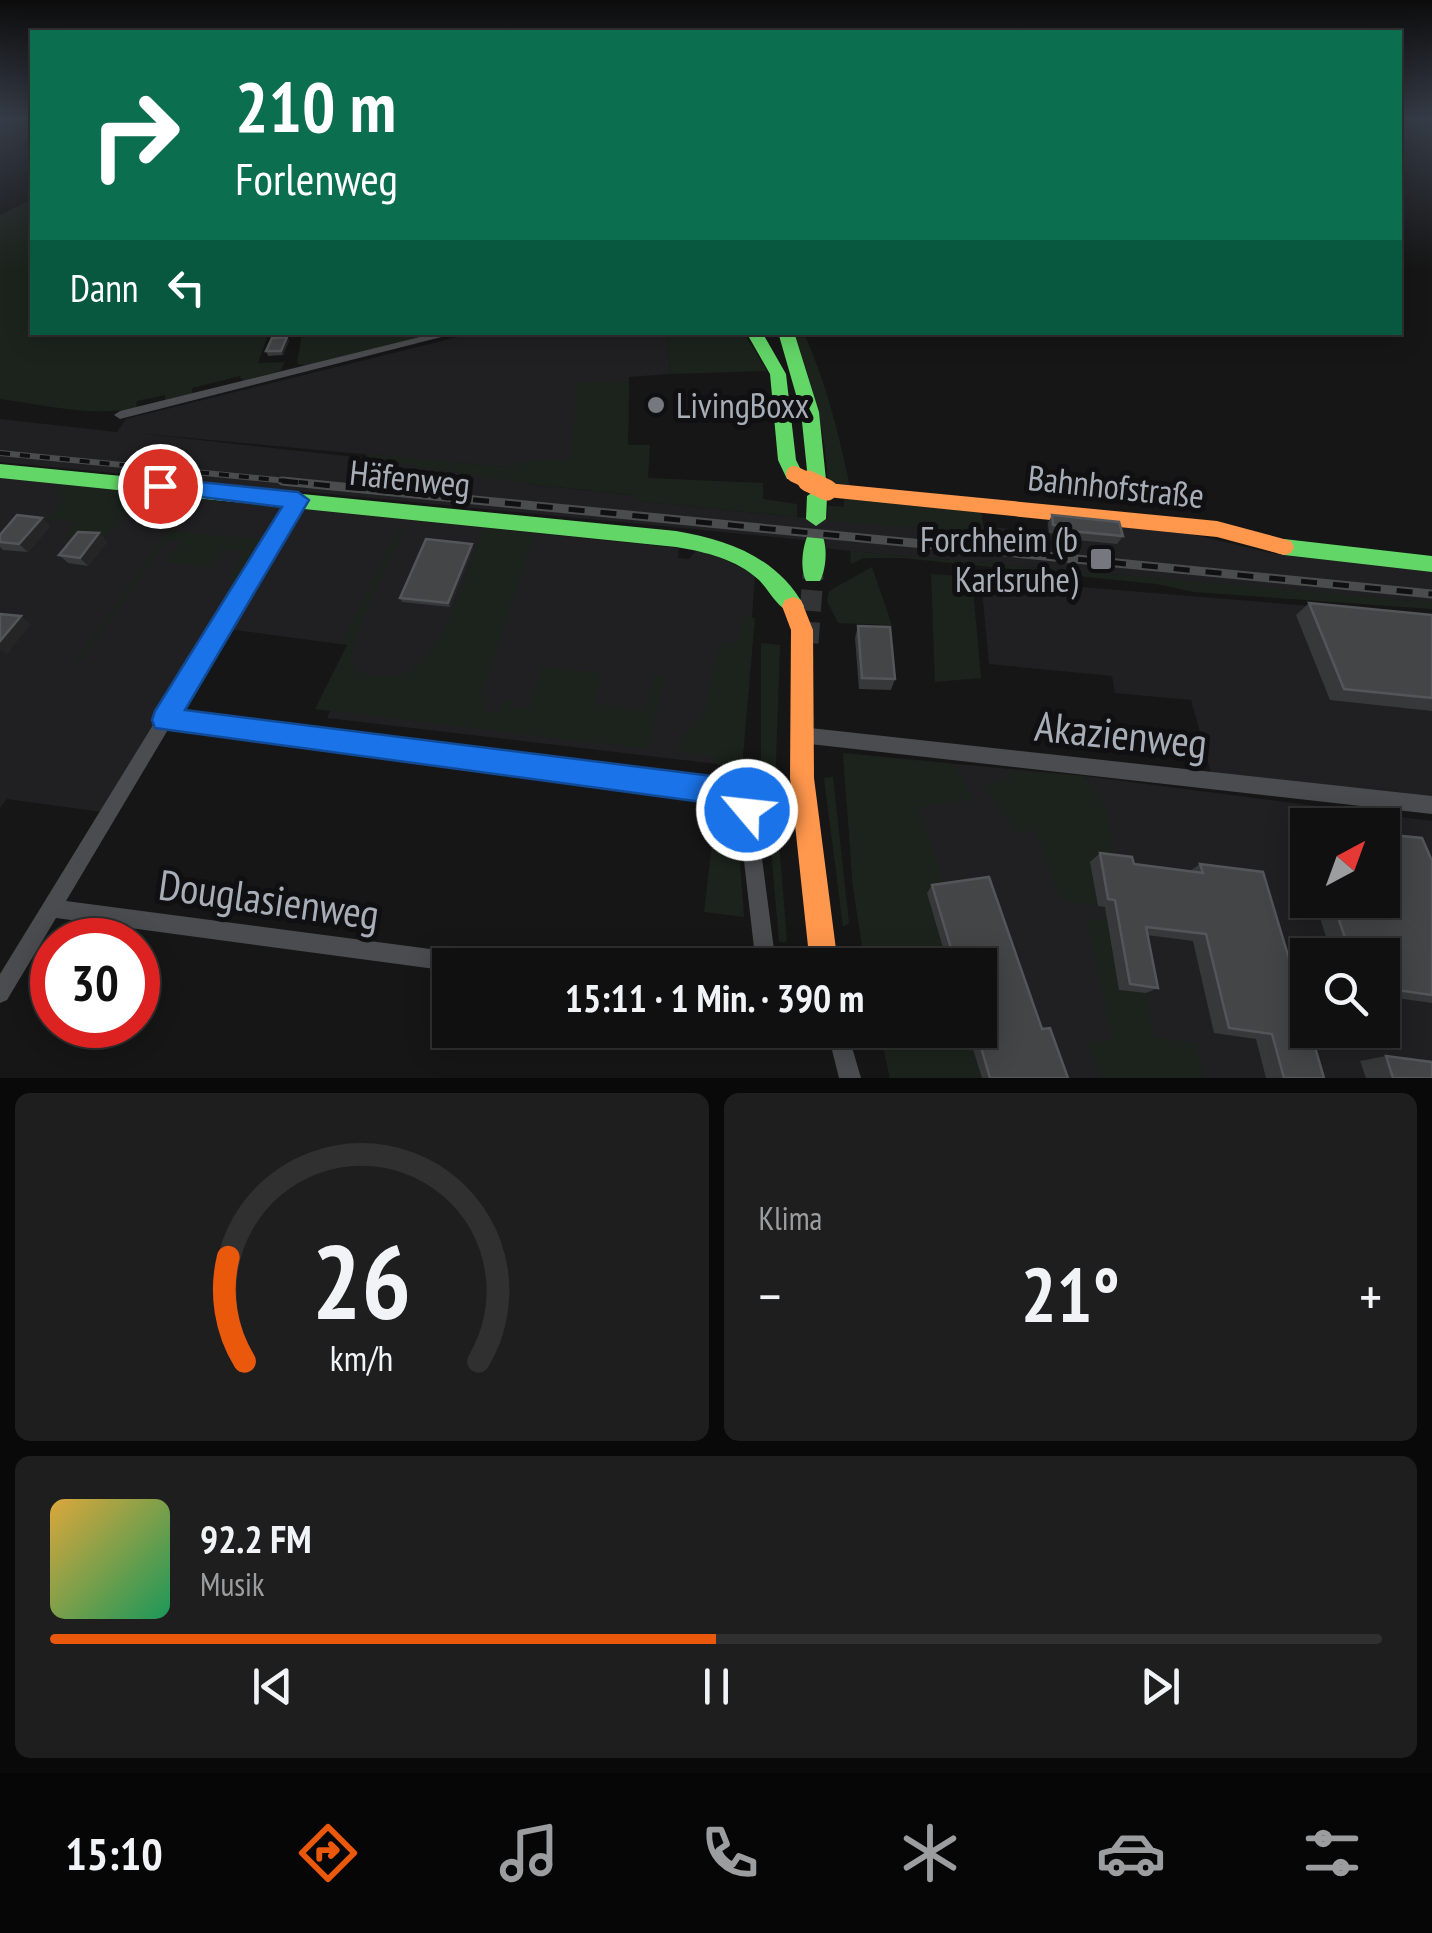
<!DOCTYPE html>
<html lang="de">
<head>
<meta charset="utf-8">
<style>
  body { margin:0; font-family:"PT Sans Narrow",sans-serif; background:#1e1e1e; color:#f1f3f6; height:100vh; display:flex; flex-direction:column; font-size:38px; white-space:nowrap }
  * { box-sizing:border-box; margin:0 }
  p { font-size:32px; color:#9c9d9f }
  .icon { flex:none; width:55px; height:55px; fill:none; stroke:currentColor; stroke-width:2; stroke-linecap:round; stroke-linejoin:round }
  .map { position:relative; height:1078px; overflow:hidden }
  .side { display:flex; flex-direction:column; gap:15px; padding:15px; background:#090909; flex:1 }
  .side>* { flex:none }
  .top-card { position:absolute; left:30px; top:30px; width:1372px; height:305px; border-radius:0px; box-shadow:0 5px 25px #0003,0 0 0 2px #303030; background:#0b6e4f; color:#fff; overflow:hidden }
  .needle { width:65px; rotate:41deg }
  .controls { position:absolute; left:1290px; top:808px; display:grid; gap:20px }
  .controls a { display:grid; place-items:center; width:110px; height:110px; border-radius:0px; background:#101010; box-shadow:0 5px 25px #0003,0 0 0 2px #303030; font-size:50px }
  .speed { position:absolute; left:30px; top:918px; display:flex; gap:20px; font-size:50px; font-weight:700; text-align:center }
  .speed>* { display:grid; place-content:center; width:130px; height:130px; border-radius:50%; background:#101010; box-shadow:0 5px 25px #0003,0 0 0 2px #303030; line-height:1 }
  .speed .limit { border:15px solid #d22; background:#fff; color:#111 }
  .pin { position:absolute; display:grid; place-items:center; width:85px; height:85px; color:#fff; margin:-42px; border:5px solid #fff; border-radius:50%; box-shadow:0 2px 10px #0007 }
  .me { position:absolute; width:110px; margin:-55px; rotate:298deg; stroke-linejoin:round; filter:drop-shadow(0 0 8px #0008) }
  .turn { display:flex; align-items:center; gap:35px; height:210px; padding:0 40px; font-size:45px }
  .turn .icon { width:130px; height:130px; stroke-width:2.5 }
  .turn b { display:block; font-size:70px; line-height:85px }
  .then { display:flex; align-items:center; height:95px; padding:0 40px; background:#0003; gap:20px; font-size:38px }
  .big { font-size:75px; font-weight:700; line-height:1.1 }
  .side .widget { flex:1; display:flex; flex-direction:column; justify-content:center; gap:15px; min-width:0; padding:0 35px; border-radius:15px; background:#1e1e1e }
  .side .dial { align-items:center; gap:0 }
  .dial svg { height:260px; overflow:visible; fill:none; stroke:#303030; stroke-width:7; stroke-linecap:round; text-anchor:middle }
  .dial text { fill:#f1f3f6; stroke:none }
  .song { display:flex; align-items:center; gap:30px }
  .cover { width:120px; height:120px; border-radius:15px; background:linear-gradient(135deg,hsl(40 70% 55%),hsl(150 70% 35%)) }
  .played { height:10px; border-radius:5px; background:linear-gradient(90deg,#ea580c 50%,#303030 50%) }
  .keys { display:flex; justify-content:space-around; direction:ltr }
  .heat { display:flex; justify-content:space-between; align-items:center; font-size:55px; direction:ltr }
  .side .tiles { flex:1; display:grid; gap:15px; grid-template-columns:1fr 1fr }
  .widget:last-child { grid-column:span 2 }
  .trip { position:absolute; left:432px; top:948px; width:565px; height:100px; border-radius:0px; background:#101010; box-shadow:0 5px 25px #0003,0 0 0 2px #303030; font-weight:700; line-height:100px; text-align:center }
  .menu { display:flex; height:160px; justify-content:space-around; align-items:center; background:#060606; color:#9c9d9f }
  .menu .icon { width:70px; height:70px }
  .menu .active { color:#ea580c }
  .menu b { font-size:45px; color:#f1f3f6 }
  .map>svg:first-child { display:block }
</style>
</head>
<body>
<div class="map">
<svg width="1432" height="1078" viewBox="0 0 1432 1078">
  <rect width="100%" height="100%" fill="#161616"/>
  <g fill="#202022" fill-rule="evenodd">
    <polygon points="474,333 667,333 670,374 629,377 628,445 650,445 630,479 136,433 401,462 537,485 634,495 639,501 827,520 828,506 844,507 844,499 981,510 983,526 1048,533 1047,521 1174,530 1275,554 1432,572 1432,603 850,551 826,548 826,542 794,539 0,462 0,419 117,432 126,419"/>
    <polygon points="0,478 679,548 678,558 689,559 697,550 715,555 755,575 742,767 327,718 330,711 315,709 347,645 220,628 109,813 7,799 0,808"/>
    <polygon points="981,579 1432,616 1432,804 1213,780 1191,700 1115,693 1112,676 989,664"/>
    <path d="M843 753 1085 776 1432 821V1078H890L879 1030H980V965H865L853 887ZM1308 825H1382V900H1308ZM1308 955H1382V1030H1308Z"/>
  </g>
  <g fill="#1c231c">
    <path d="M32 199V332L292 333 268 335 258 363 285 362 280 371 243 381 240 376 192 388V394L165 400V395L137 401 136 408C91 417 44 405 0 399V215Z"/>
    <polygon points="302,333 439,333 307,366 297,364"/>
    <polygon points="667,333 744,333 767,371 670,374"/>
    <path d="M794 333H804C826 383 839 433 850 487L828 484C826 432 812 382 794 333Z"/>
    <polygon points="629,381 628,445 650,445 648,478 763,483 763,499 797,504 797,517 638,501 634,495 537,485 365,458 367,454 514,468 515,462 571,459 576,383"/>
    <polygon points="62,485 136,491 141,497 117,529 111,529 101,541 65,538 77,522 47,520 64,497 55,494"/>
    <polygon points="844,499 981,510 983,526 996,527 996,534 828,521 828,506 844,507"/>
    <path d="M484 528 535 534 481 697 487 699 483 711 498 713 504 700 514 701 513 708 528 709 542 666 601 673 594 704 646 711 655 674 664 676 648 749 315 709 348 645 341 643 399 529 404 530 359 625 349 663C357 672 371 676 384 677 439 683 467 571 484 528Z"/>
    <polygon points="168,531 267,540 257,545 235,580 228,579 245,550 223,549 212,567 167,562 181,541 168,539 79,663 75,662"/>
    <polygon points="850,551 1427,602 1432,603 1432,609 1194,592 1156,584 902,558 864,558 851,564"/>
    <polygon points="872,567 892,625 838,623 827,601 829,591"/>
    <polygon points="931,574 972,577 981,678 935,682"/>
    <path d="M743 615 755 618 742 767 715 764V757L677 752C682 728 698 727 705 707 713 686 711 664 721 645L738 641Z"/>
    <polygon points="761,643 780,645 775,794 787,940 784,943 779,941 768,815 761,793"/>
    <polygon points="843,753 956,765 973,800 918,807 947,890 927,894 948,965 865,965 853,887"/>
    <polygon points="1009,771 1085,776 1106,808 1115,865 1090,862 1097,906 1061,900 1035,830 1016,832 984,786 1009,779"/>
    <polygon points="833,777 849,923 843,927 824,778"/>
    <polygon points="717,804 736,807 744,917 704,912"/>
    <polygon points="1087,918 1107,921 1119,989 1146,993 1154,1037 1197,1044 1204,1078 1102,1078 1088,1045 1112,1039"/>
    <polygon points="879,1030 967,1030 981,1078 890,1078"/>
  </g>
  <g fill="none" stroke-linecap="round" stroke-linejoin="round">
    <polyline stroke="#333436" stroke-width="21" stroke-dasharray="21 11" stroke-linecap="butt" points="808,643 813,575"/>
    <g fill="#4a4c4f" fill-rule="evenodd">
      <polygon points="440,332 461,332 120,419 114,415 120,411"/>
      <polygon points="298,495 305,500 177,714 734,785 752,799 755,805 776,965 756,965 738,809 724,799 169,728 66,901 476,955 483,958 486,965 450,965 450,971 56,918 7,1000 0,1003 0,974 293,497"/>
      <polygon points="801,727 1432,796 1432,814 801,743 795,740 793,735 795,730"/>
      <polygon points="827,1030 847,1030 861,1078 839,1078"/>
    </g>
    <g fill="#63d668" fill-rule="evenodd">
      <polygon points="746,332 762,332 786,374 796,460 803,474 801,479 787,479 778,460 770,374"/>
      <polygon points="778,332 794,332 819,412 826,480 817,487 808,480 801,412"/>
      <path d="M0 464 676 531C728 540 777 557 804 606L801 612C782 618 771 592 759 580 736 559 706 552 676 547L0 478Z"/>
      <polygon points="817,489 827,496 826,519 816,526 806,519 807,496"/>
      <path d="M815 533 822 535C828 547 826 570 820 581H806C800 570 802 547 808 535Z"/>
      <polygon points="1284,539 1432,556 1432,572 1284,555 1277,553 1274,547 1277,541"/>
    </g>
    <g fill="#ff974d" fill-rule="evenodd">
      <polygon points="827,483 1217,521 1291,541 1294,547 1291,553 1284,555 1217,537 827,497 817,490"/>
      <polygon points="793,597 801,600 813,630 814,778 838,965 810,965 790,778 791,630 782,606 785,600"/>
    </g>
    <g stroke="#4a4c4e" stroke-width="6">
      <polyline id="rail-far1" points="0,453 308,483"/>
    </g>
    <g stroke="#4a4c4e" stroke-width="9">
      <polyline id="rail" points="282,481 1432,594"/>
    </g>
    <use href="#rail-far1" stroke="#101012" stroke-width="4" stroke-dasharray="10" stroke-linecap="butt"/>
    <use href="#rail" stroke="#101012" stroke-width="5" stroke-dasharray="16" stroke-linecap="butt"/>
    <polyline stroke="#ff974d" stroke-width="16" points="794,474 813,483"/>
    <polyline stroke="#ff974d" stroke-width="21" points="808,481 827,490"/>
  </g>
  <g fill="#373839">
    <polygon points="287,337 289,341 283,355 268,356 266,351"/>
    <polygon points="1052,515 1123,536 1117,544 1067,539 1066,535 1049,533 1048,523"/>
    <polygon points="50,526 28,552 3,550 0,547 0,535"/>
    <polygon points="99,533 107,542 88,566 68,563 59,555"/>
    <polygon points="472,544 473,548 450,607 402,602 400,598"/>
    <polygon points="1309,603 1432,615 1432,711 1330,700 1296,615"/>
    <polygon points="858,626 895,679 891,690 859,689 855,638"/>
    <polygon points="1306,824 1308,825 1308,881 1292,833"/>
    <polygon points="1100,853 1134,864 1190,871 1200,864 1324,1078 1266,1078 1256,1039 1214,1033 1193,941 1147,935 1158,988 1146,993 1119,990 1105,907 1098,906 1090,862"/>
    <polygon points="1432,861 1432,1003 1382,996 1382,955 1332,955 1314,900 1382,900"/>
    <polygon points="932,885 1042,1029 1068,1078 982,1078 967,1030 980,1030 980,965 948,965 927,893"/>
    <polygon points="1386,1056 1432,1078 1366,1078 1360,1061"/>
  </g>
  <g fill="#252526">
    <polygon points="287,337 289,341 283,355 281,351"/>
    <polygon points="42,518 50,526 28,552 19,544"/>
    <polygon points="99,533 107,542 88,566 80,558"/>
    <polygon points="472,544 473,548 450,607 448,603"/>
    <polygon points="21,616 31,624 7,654 0,649 0,641"/>
  </g>
  <g fill="#444547" stroke="#535558" stroke-width="2.5">
    <polygon points="287,337 281,351 266,351 272,338"/>
    <polygon points="17,515 42,518 19,544 0,542 0,535"/>
    <polygon points="1052,515 1119,522 1123,536 1071,531 1070,527 1053,525"/>
    <polygon points="78,532 99,533 80,558 59,555"/>
    <polygon points="426,539 472,544 448,603 400,598"/>
    <polygon points="1309,603 1432,615 1432,698 1344,689"/>
    <polygon points="0,614 21,616 0,641"/>
    <polygon points="858,626 890,627 895,679 862,678"/>
    <polygon points="1382,834 1422,838 1432,861 1432,995 1382,988 1382,955 1351,955 1332,900 1382,900"/>
    <polygon points="1100,853 1132,857 1134,864 1203,873 1200,864 1263,872 1308,1022 1308,1030 1310,1030 1324,1078 1284,1078 1272,1034 1229,1028 1206,934 1146,927 1158,988 1130,984 1115,900 1108,899"/>
    <polygon points="989,877 1042,1029 1050,1028 1068,1078 990,1078 976,1030 980,1030 980,965 956,965 932,885"/>
    <polygon points="1386,1056 1432,1062 1432,1078 1393,1078"/>
  </g>
  <linearGradient id="sky" x2="0" y2="1"><stop stop-color="#0c0c0c"/><stop offset="0.44" stop-color="#363c47"/><stop offset="1" stop-color="#363c47" stop-opacity="0"/></linearGradient>
  <rect width="1432" height="270" fill="url(#sky)"/>
  <polygon fill="#1a73e8" stroke="#114b97" stroke-width="2.5" points="160,478 298,492 309,500 185,710 728,778 752,789 762,810 758,821 747,825 737,821 732,809 724,805 155,728 152,720 155,711 282,507 153,491 149,486"/>
  <g fill="#75797f" stroke="#101012" stroke-width="4">
    <circle cx="656" cy="405" r="10"/>
    <rect x="1089" y="547" width="24" height="24" rx="5"/>
  </g>
  <g text-anchor="middle" dominant-baseline="central" stroke-width="10" stroke-linejoin="round" paint-order="stroke">
    <g font-size="35" fill="#a8aeb7" stroke="#101012" text-anchor="start">
      <text x="676" y="405">LivingBoxx</text>
      <text x="1078" y="539" text-anchor="end">Forchheim (b<tspan x="1078" dy="40">Karlsruhe)</tspan></text>
    </g>
    <g font-size="35" fill="#a8aeb7" stroke="#101012">
      <text transform="translate(410 478) rotate(6)">Häfenweg</text>
      <text transform="translate(1116 486) rotate(6)">Bahnhofstraße</text>
    </g>
    <g font-size="42" fill="#a8aeb7" stroke="#101012">
      <text transform="translate(1121 734) rotate(6)">Akazienweg</text>
      <text transform="translate(269 899) rotate(8)">Douglasienweg</text>
    </g>
  </g>
</svg>
<div class="controls">
<a><svg class="needle" viewBox="-14 -14 28 28"><path d="M0-13l5 13h-10z" fill="#e53935"/><path d="M0 13l5-13h-10z" fill="#9c9d9f"/></svg></a>
<a><svg class="icon" aria-label="search" viewBox="0 0 24 24"><circle cx="10" cy="10" r="6"/><path d="M15 15l6 6"/></svg></a>
</div>
<div class="speed"><div class="limit">30</div></div>
<div class="pin" style="left:160px;top:486px;background:#d93025"><svg class="icon" aria-label="arrive" viewBox="0 0 24 24"><path d="M6 21V4h12l-3 4 3 4H6"/></svg></div>
<svg class="me" style="left:747px;top:810px" viewBox="-20 -20 40 40"><circle r="17" fill="#1a73e8" stroke="#fff" stroke-width="3"/><path d="M0-11L8 9 0 5-8 9z" fill="#fff"/></svg>
<div class="trip">15:11 · 1 Min. · 390 m</div>
<div class="top-card">
<div class="turn"><svg class="icon" aria-label="right" viewBox="0 0 24 24"><path d="M7 20v-9h11M14 6l5 5-5 5"/></svg><div><b>210 m</b>Forlenweg</div></div>
<div class="then">Dann<svg class="icon" aria-label="left" viewBox="0 0 24 24"><path d="M17 20v-9H6M10 6l-5 5 5 5"/></svg></div>
</div>
</div>
<section class="side">
<div class="tiles">
<div class="widget dial"><svg viewBox="0 0 100 80">
<path d="M14 69A42 42 0 1 1 86 69"/>
<path d="M14 69A42 42 0 0 1 9 37" stroke="#ea580c"/>
<text x="50" y="56" font-size="32" font-weight="700">26</text>
<text x="50" y="72" font-size="11">km/h</text>
</svg></div>
<div class="widget"><p>Klima</p>
<div class="heat"><a>−</a><b class="big">21°</b><a>+</a></div>
</div>
<div class="widget">
<div class="song"><i class="cover"></i><div><b>92.2 FM</b><p>Musik</p></div></div>
<div class="played"></div>
<div class="keys"><svg class="icon" aria-label="previous" viewBox="0 0 24 24"><path d="M18 5L8 12l10 7zM5 5v14"/></svg><svg class="icon" aria-label="pause" viewBox="0 0 24 24"><path d="M8 5v14M16 5v14"/></svg><svg class="icon" aria-label="next" viewBox="0 0 24 24"><path d="M6 5l10 7-10 7zM19 5v14"/></svg></div>
</div>
</div>
</section>
<nav class="menu">
<b>15:10</b>
<svg class="icon active" aria-label="directions" viewBox="0 0 24 24"><path d="M12 3l9 9-9 9-9-9zM9 14v-3h6M13 9l2 2-2 2"/></svg>
<svg class="icon" aria-label="music" viewBox="0 0 24 24"><path d="M9 18V5l10-2v13"/><circle cx="6" cy="18" r="3"/><circle cx="16" cy="16" r="3"/></svg>
<svg class="icon" aria-label="phone" viewBox="0 0 24 24"><path d="M5 4h4l2 5-3 2q2 4 5 5l2-3 5 2v4C11 20 4 13 5 4z"/></svg>
<svg class="icon" aria-label="climate" viewBox="0 0 24 24"><path d="M12 3v18M4 7l16 10M4 17L20 7"/></svg>
<svg class="icon" aria-label="car" viewBox="0 0 24 24"><path d="M5 17H2v-5l4-1 3-4h7l3 4 3 1v5h-3M9 17h6M6 11h13"/><circle cx="7" cy="17" r="2"/><circle cx="17" cy="17" r="2"/></svg>
<svg class="icon" aria-label="filters" viewBox="0 0 24 24"><path d="M4 7h16M4 17h16"/><circle cx="9" cy="7" r="2"/><circle cx="15" cy="17" r="2"/></svg>
</nav>
</body>
</html>
